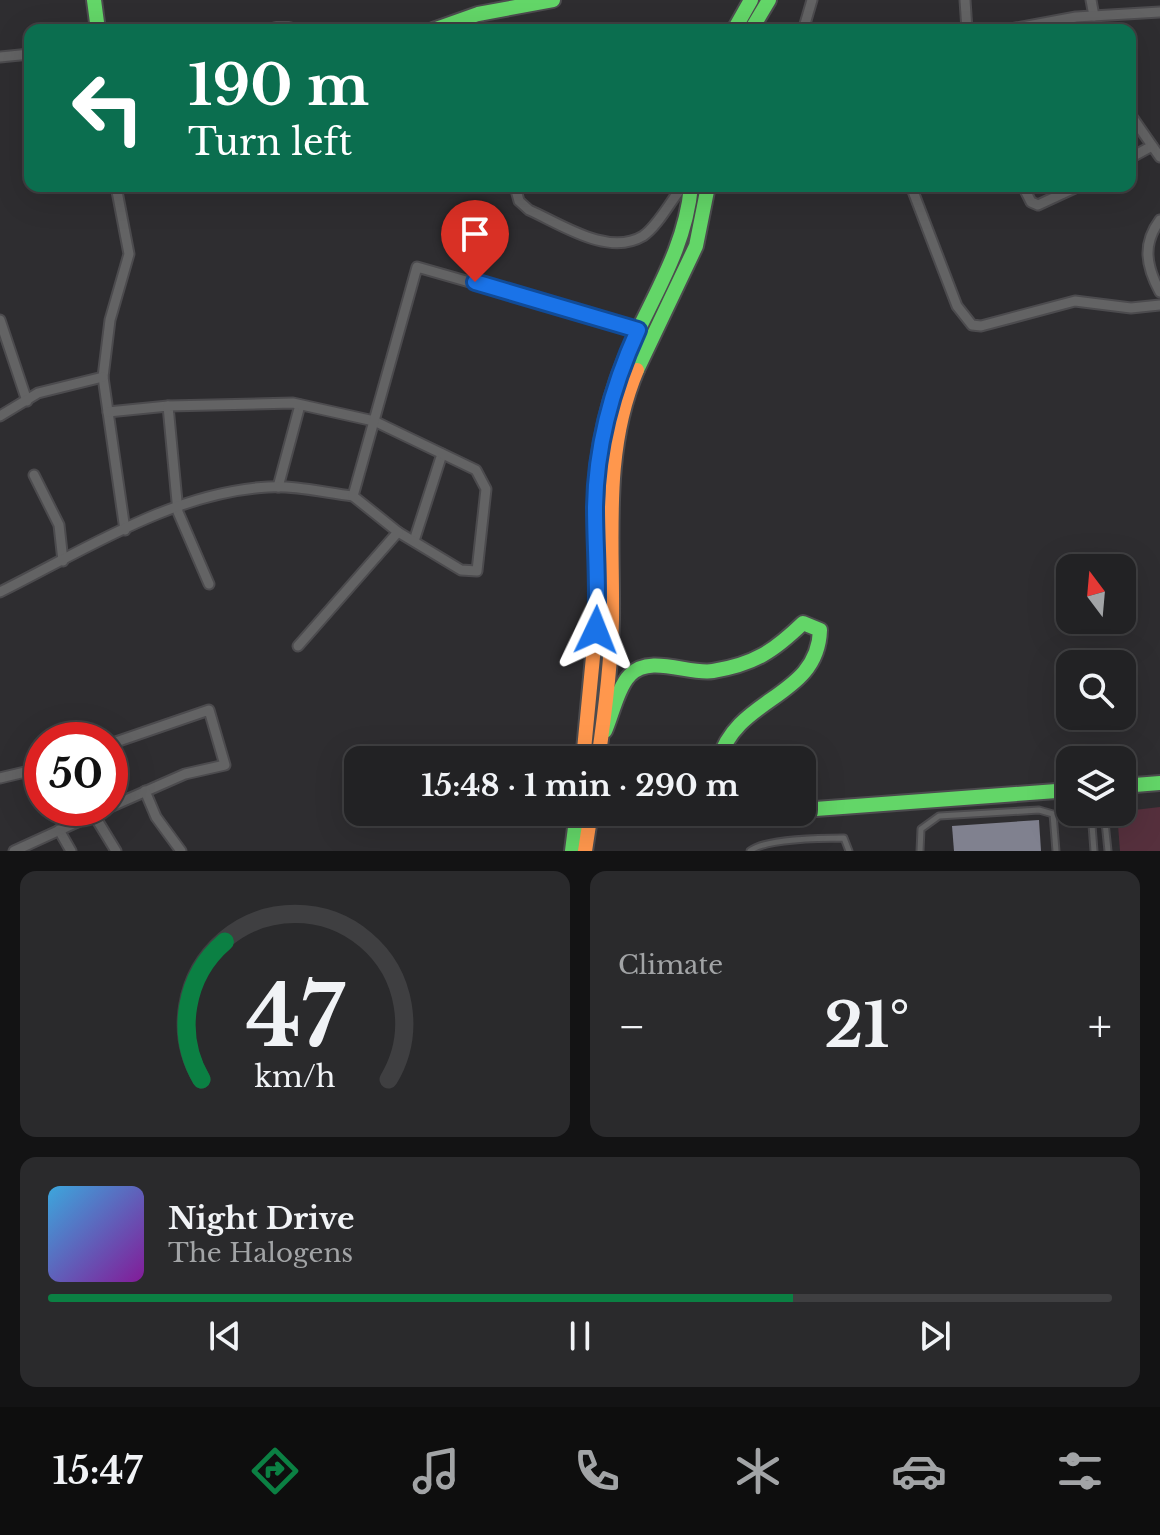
<!DOCTYPE html>
<html lang="en">
<head>
<meta charset="utf-8">
<style>
  body { margin:0; font-family:"Libre Baskerville",serif; background:#2a2a2c; color:#f1f3f6; height:100vh; display:flex; flex-direction:column; font-size:30px; white-space:nowrap }
  * { box-sizing:border-box; margin:0 }
  p { font-size:26px; color:#a2a4a6 }
  .icon { flex:none; width:44px; height:44px; fill:none; stroke:currentColor; stroke-width:2; stroke-linecap:round; stroke-linejoin:round }
  .map { position:relative; height:851px; overflow:hidden }
  .sheet { display:flex; flex-direction:column; gap:20px; padding:20px; background:#131314; flex:1 }
  .sheet>* { flex:none }
  .banner { position:absolute; left:24px; top:24px; width:1112px; height:168px; border-radius:16px; box-shadow:0 8px 32px #0002,0 0 0 2px #3f3f41; background:#0b6e4f; color:#fff; overflow:hidden }
  .needle { width:52px; rotate:344deg }
  .fabs { position:absolute; left:1056px; top:554px; display:grid; gap:16px }
  .fabs a { display:grid; place-items:center; width:80px; height:80px; border-radius:16px; background:#222224; box-shadow:0 8px 32px #0002,0 0 0 2px #3f3f41; font-size:40px }
  .speed { position:absolute; left:24px; top:722px; display:flex; gap:16px; font-size:40px; font-weight:700; text-align:center }
  .speed>* { display:grid; place-content:center; width:104px; height:104px; border-radius:50%; background:#222224; box-shadow:0 8px 32px #0002,0 0 0 2px #3f3f41; line-height:1 }
  .speed .limit { border:12px solid #d22; background:#fff; color:#111 }
  .pin { position:absolute; display:grid; place-items:center; width:68px; height:68px; color:#fff; margin:-82px -34px; border-radius:50% 50% 50% 0; rotate:-45deg; box-shadow:0 0 8px #0007 }
  .pin .icon { rotate:45deg }
  .me { position:absolute; width:88px; margin:-44px; rotate:2deg; stroke-linejoin:round; filter:drop-shadow(0 0 6px #0008) }
  .turn { display:flex; align-items:center; gap:28px; height:168px; padding:0 32px; font-size:36px }
  .turn .icon { width:104px; height:104px; stroke-width:2.5 }
  .turn b { display:block; font-size:56px; line-height:68px }
  .big { font-size:60px; font-weight:800; line-height:1.1 }
  .sheet .widget { flex:1; display:flex; flex-direction:column; justify-content:center; gap:12px; min-width:0; padding:0 28px; border-radius:16px; background:#2a2a2c }
  .sheet .dial { align-items:center; gap:0 }
  .dial svg { height:208px; overflow:visible; fill:none; stroke:#3f3f41; stroke-width:7; stroke-linecap:round; text-anchor:middle }
  .dial text { fill:#f1f3f6; stroke:none }
  .song { display:flex; align-items:center; gap:24px }
  .cover { width:96px; height:96px; border-radius:12px; background:linear-gradient(135deg,hsl(200 70% 55%),hsl(290 70% 35%)) }
  .played { height:8px; border-radius:4px; background:linear-gradient(90deg,#0b8043 70%,#3f3f41 70%) }
  .keys { display:flex; justify-content:space-around; direction:ltr }
  .heat { display:flex; justify-content:space-between; align-items:center; font-size:44px; direction:ltr }
  .sheet .tiles { flex:1; display:grid; gap:20px; grid-template-columns:1fr 1fr }
  .widget:last-child { grid-column:span 2 }
  .trip { position:absolute; left:344px; top:746px; width:472px; height:80px; border-radius:16px; background:#222224; box-shadow:0 8px 32px #0002,0 0 0 2px #3f3f41; font-weight:800; line-height:80px; text-align:center }
  .dock { display:flex; height:128px; justify-content:space-around; align-items:center; background:#0e0e0e; color:#a2a4a6 }
  .dock .icon { width:56px; height:56px }
  .dock .active { color:#0b8043 }
  .dock b { font-size:36px; color:#f1f3f6 }
  .map>svg:first-child { display:block }
</style>
</head>
<body>
<div class="map">
<svg width="1160" height="851" viewBox="0 0 1160 851">
  <rect width="100%" height="100%" fill="#2e2d30"/>
  <polygon fill="#56303d" points="1160,807 1160,851 1120,851 1117,812"/>
  <polygon fill="#80818f" points="1039,820 1041,851 954,851 952,826"/>
  <g fill="none" stroke-linecap="round" stroke-linejoin="round">
    <g stroke="#4c4b4e" stroke-width="9">
      <g id="lane">
        <polyline points="1091,812 1094,851"/>
        <polyline points="1104,812 1108,851"/>
        <path d="M750 851C764 839 823 838 844 838L849 851"/>
        <polyline points="920,851 921,829 939,816 1039,810 1053,814 1056,851"/>
      </g>
    </g>
    <g stroke="#4c4b4e" stroke-width="13">
      <g id="street">
        <polyline points="965,0 967,30"/>
        <polyline points="1091,0 1094,16"/>
        <polyline points="807,30 805,24 812,0"/>
        <polyline points="1005,30 1076,17 1160,12"/>
        <polyline points="0,57 30,54"/>
        <polyline points="1130,114 1160,157"/>
        <polyline points="1130,158 1152,146"/>
        <polyline points="116,186 129,254 110,320 103,377 125,530"/>
        <path d="M515 186 519 201 529 210C561 224 608 257 643 236 658 226 671 200 683 186"/>
        <polyline points="911,186 957,306 972,325 981,326 1075,301 1131,308 1160,305"/>
        <polyline points="1023,186 1031,202 1038,205 1079,186"/>
        <path d="M1160 220C1142 244 1146 266 1160 292"/>
        <polyline points="0,320 27,401"/>
        <polyline points="108,412 168,406"/>
        <polyline points="0,416 38,393 103,377"/>
        <polyline points="34,475 59,525 63,561"/>
        <polyline points="278,487 300,405"/>
        <polyline points="414,541 442,454"/>
        <polyline points="209,584 178,512 168,406 293,403 374,421 476,470 486,489 477,571 461,570 398,532"/>
        <path d="M0 592C83 551 173 492 268 487 295 485 326 493 353 496"/>
        <polyline points="298,646 398,532 353,496 417,267 641,331"/>
        <polyline points="110,744 209,710 225,765 185,774 110,807"/>
        <polyline points="0,778 42,768"/>
        <polyline points="145,791 156,817 181,851"/>
        <polyline points="94,815 116,851"/>
        <polyline points="59,830 71,851"/>
        <polyline points="14,851 108,808"/>
      </g>
    </g>
    <g stroke="#4c4b4e" stroke-width="18">
      <g id="fast">
        <polyline points="94,0 98,30"/>
        <polyline points="276,30 289,30"/>
        <polyline points="433,30 478,14 553,0"/>
        <polyline points="734,30 751,0"/>
        <polyline points="751,30 769,0"/>
        <polyline points="637,370 696,246 708,186"/>
        <path d="M595 512C594 455 609 391 634 339 658 288 686 243 691 186"/>
        <path d="M605 731C612 715 618 687 630 675 650 654 689 675 713 671 755 664 774 651 803 623L820 630C818 698 737 696 719 760"/>
        <polyline points="1122,786 1160,783"/>
        <polyline points="802,810 1070,790"/>
        <polyline points="735,812 739,815 777,812"/>
        <polyline points="572,851 577,812"/>
      </g>
    </g>
    <g stroke="#4c4b4e" stroke-width="18">
      <g id="slow">
        <polyline points="583,760 598,605 595,512"/>
        <path d="M598 760C605 713 611 666 612 619 613 535 603 450 637 370"/>
        <polyline points="585,851 591,812"/>
      </g>
    </g>
    <use href="#lane" stroke="#636364" stroke-width="5"/>
    <use href="#street" stroke="#636364" stroke-width="9"/>
    <use href="#fast" stroke="#63d668" stroke-width="14"/>
    <use href="#slow" stroke="#ff974d" stroke-width="14"/>
  </g>
  <g fill="none" stroke-linecap="round" stroke-linejoin="round">
    <g stroke="#114b97" stroke-width="20">
      <path id="route" d="M475 282 638 330C613 385 596 446 595 507 595 548 599 589 596 630"/>
    </g>
    <use href="#route" stroke="#1a73e8" stroke-width="14"/>
  </g>
</svg>
<div class="fabs">
<a><svg class="needle" viewBox="-14 -14 28 28"><path d="M0-13l5 13h-10z" fill="#e53935"/><path d="M0 13l5-13h-10z" fill="#a2a4a6"/></svg></a>
<a><svg class="icon" aria-label="search" viewBox="0 0 24 24"><circle cx="10" cy="10" r="6"/><path d="M15 15l6 6"/></svg></a>
<a><svg class="icon" aria-label="layers" viewBox="0 0 24 24"><path d="M12 4l9 5-9 5-9-5zM3 14l9 5 9-5"/></svg></a>
</div>
<div class="speed"><div class="limit">50</div></div>
<div class="pin" style="left:475px;top:282px;background:#d93025"><svg class="icon" aria-label="arrive" viewBox="0 0 24 24"><path d="M6 21V4h12l-3 4 3 4H6"/></svg></div>
<svg class="me" style="left:596px;top:630px" viewBox="-20 -20 40 40"><path d="M0-17L14 15 0 8-14 15z" fill="#1a73e8" stroke="#fff" stroke-width="4"/></svg>
<div class="trip">15:48 · 1 min · 290 m</div>
<div class="banner">
<div class="turn"><svg class="icon" aria-label="left" viewBox="0 0 24 24"><path d="M17 20v-9H6M10 6l-5 5 5 5"/></svg><div><b>190 m</b>Turn left</div></div>
</div>
</div>
<section class="sheet">
<div class="tiles">
<div class="widget dial"><svg viewBox="0 0 100 80">
<path d="M14 69A42 42 0 1 1 86 69"/>
<path d="M14 69A42 42 0 0 1 23 16" stroke="#0b8043"/>
<text x="50" y="56" font-size="32" font-weight="700">47</text>
<text x="50" y="72" font-size="11">km/h</text>
</svg></div>
<div class="widget"><p>Climate</p>
<div class="heat"><a>−</a><b class="big">21°</b><a>+</a></div>
</div>
<div class="widget">
<div class="song"><i class="cover"></i><div><b>Night Drive</b><p>The Halogens</p></div></div>
<div class="played"></div>
<div class="keys"><svg class="icon" aria-label="previous" viewBox="0 0 24 24"><path d="M18 5L8 12l10 7zM5 5v14"/></svg><svg class="icon" aria-label="pause" viewBox="0 0 24 24"><path d="M8 5v14M16 5v14"/></svg><svg class="icon" aria-label="next" viewBox="0 0 24 24"><path d="M6 5l10 7-10 7zM19 5v14"/></svg></div>
</div>
</div>
</section>
<nav class="dock">
<b>15:47</b>
<svg class="icon active" aria-label="directions" viewBox="0 0 24 24"><path d="M12 3l9 9-9 9-9-9zM9 14v-3h6M13 9l2 2-2 2"/></svg>
<svg class="icon" aria-label="music" viewBox="0 0 24 24"><path d="M9 18V5l10-2v13"/><circle cx="6" cy="18" r="3"/><circle cx="16" cy="16" r="3"/></svg>
<svg class="icon" aria-label="phone" viewBox="0 0 24 24"><path d="M5 4h4l2 5-3 2q2 4 5 5l2-3 5 2v4C11 20 4 13 5 4z"/></svg>
<svg class="icon" aria-label="climate" viewBox="0 0 24 24"><path d="M12 3v18M4 7l16 10M4 17L20 7"/></svg>
<svg class="icon" aria-label="car" viewBox="0 0 24 24"><path d="M5 17H2v-5l4-1 3-4h7l3 4 3 1v5h-3M9 17h6M6 11h13"/><circle cx="7" cy="17" r="2"/><circle cx="17" cy="17" r="2"/></svg>
<svg class="icon" aria-label="filters" viewBox="0 0 24 24"><path d="M4 7h16M4 17h16"/><circle cx="9" cy="7" r="2"/><circle cx="15" cy="17" r="2"/></svg>
</nav>
</body>
</html>
